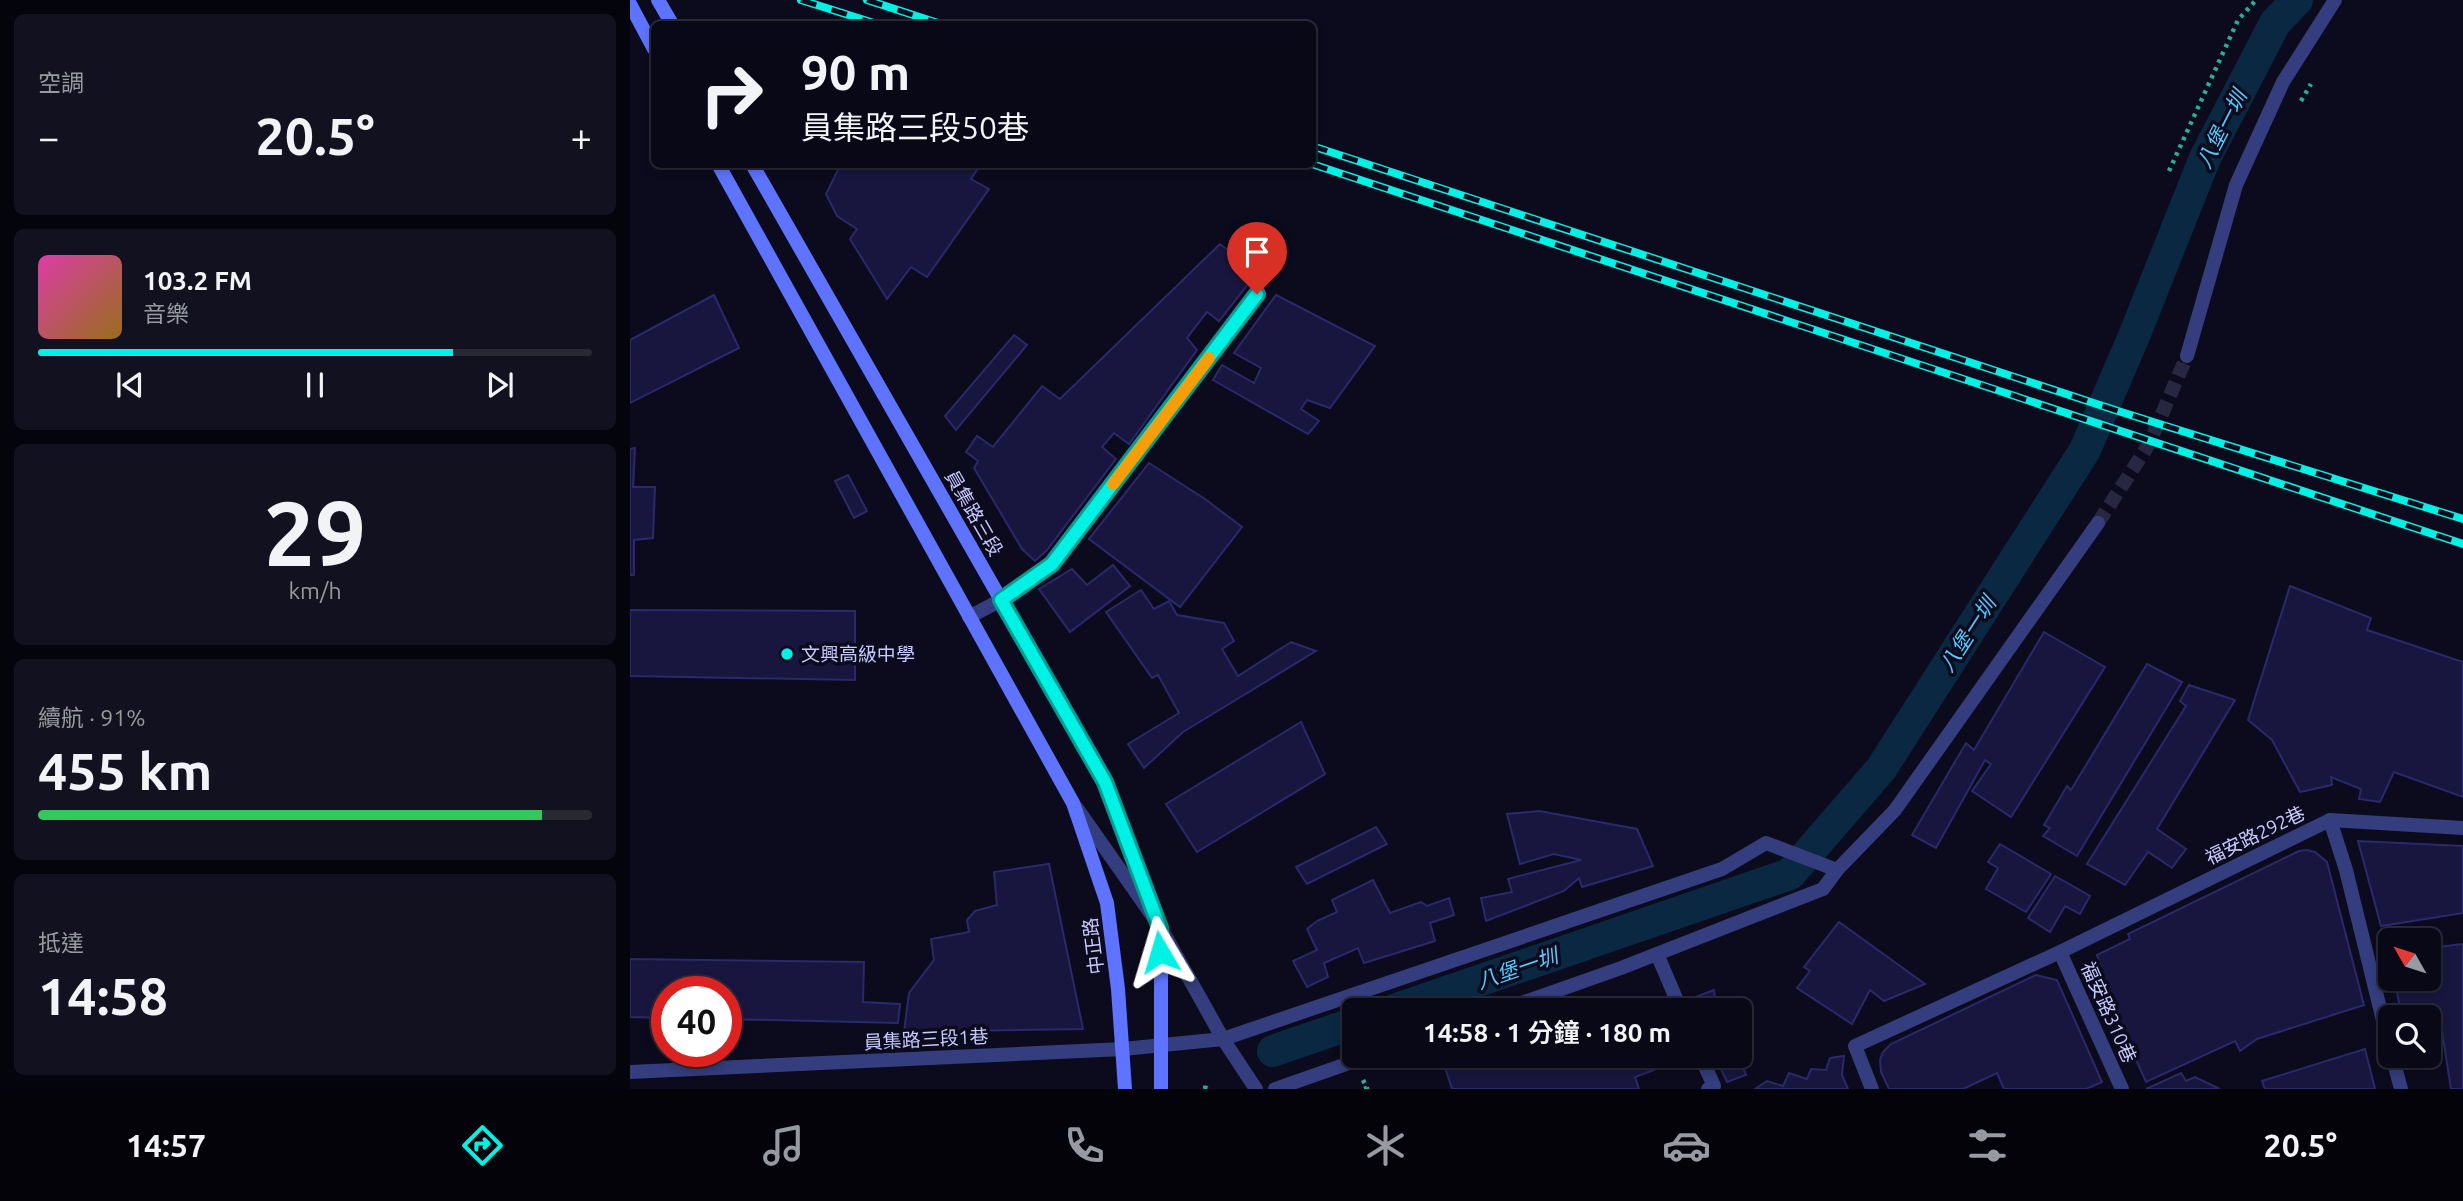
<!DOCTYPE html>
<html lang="zh-TW">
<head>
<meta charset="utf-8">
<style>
  body { margin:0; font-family:Ubuntu,"Noto Sans TC",sans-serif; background:#11111f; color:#f1f3f6; height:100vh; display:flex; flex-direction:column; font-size:26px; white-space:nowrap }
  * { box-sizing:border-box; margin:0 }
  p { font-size:23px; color:#989aa1 }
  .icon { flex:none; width:38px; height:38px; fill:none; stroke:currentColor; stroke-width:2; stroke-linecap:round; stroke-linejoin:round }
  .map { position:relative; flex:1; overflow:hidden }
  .drawer { display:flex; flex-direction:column; gap:14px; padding:14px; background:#04040c; width:630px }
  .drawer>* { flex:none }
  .top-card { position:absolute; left:21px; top:21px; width:665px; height:147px; border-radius:10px; box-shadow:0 4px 10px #0003,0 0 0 2px #292935; background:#080816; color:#f1f3f6; overflow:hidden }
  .needle { width:46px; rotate:309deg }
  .tools { position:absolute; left:1748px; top:928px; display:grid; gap:14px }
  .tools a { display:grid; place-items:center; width:63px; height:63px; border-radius:10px; background:#080816; box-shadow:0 4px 10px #0003,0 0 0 2px #292935; font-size:35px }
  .speed { position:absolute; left:21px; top:976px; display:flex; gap:14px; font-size:35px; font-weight:700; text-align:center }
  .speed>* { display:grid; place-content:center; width:91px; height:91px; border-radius:50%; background:#080816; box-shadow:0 4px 10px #0003,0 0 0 2px #292935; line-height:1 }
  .speed .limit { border:10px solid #d22; background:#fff; color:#111 }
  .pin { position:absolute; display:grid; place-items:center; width:60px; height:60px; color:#fff; margin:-72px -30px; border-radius:50% 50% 50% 0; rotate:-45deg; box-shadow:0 0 7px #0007 }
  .pin .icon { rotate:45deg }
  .me { position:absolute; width:77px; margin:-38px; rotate:353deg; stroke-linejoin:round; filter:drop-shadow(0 0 5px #0008) }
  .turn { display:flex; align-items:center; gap:24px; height:147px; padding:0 35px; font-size:32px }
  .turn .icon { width:91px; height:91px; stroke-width:2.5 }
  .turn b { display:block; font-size:49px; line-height:60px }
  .big { font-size:52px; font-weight:600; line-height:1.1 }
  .drawer .widget { flex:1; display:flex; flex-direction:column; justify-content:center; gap:10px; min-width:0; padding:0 24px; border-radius:10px; background:#11111f }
  .drawer .dial { align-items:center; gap:0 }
  .dial b { font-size:91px; line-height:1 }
  .song { display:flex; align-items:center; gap:21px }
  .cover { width:84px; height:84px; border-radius:10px; background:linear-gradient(135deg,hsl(320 70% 55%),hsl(40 70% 35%)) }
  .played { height:7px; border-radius:4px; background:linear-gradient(90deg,#00f2e4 75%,#292935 75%) }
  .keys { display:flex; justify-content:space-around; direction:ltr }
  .heat { display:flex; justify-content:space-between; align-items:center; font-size:38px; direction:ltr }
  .charge { height:10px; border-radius:5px; background:linear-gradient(90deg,#34c759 91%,#292935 0) }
  .trip { position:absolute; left:712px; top:998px; width:410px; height:70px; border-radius:10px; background:#080816; box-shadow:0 4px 10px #0003,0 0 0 2px #292935; font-weight:600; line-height:70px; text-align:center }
  .tabs { display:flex; height:112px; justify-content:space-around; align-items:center; background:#030309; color:#989aa1 }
  .tabs .icon { width:49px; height:49px }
  .tabs .on { color:#00f2e4 }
  .tabs b { font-size:32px; color:#f1f3f6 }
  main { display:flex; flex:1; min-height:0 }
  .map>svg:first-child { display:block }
</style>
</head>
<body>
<main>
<section class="drawer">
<div class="widget"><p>空調</p>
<div class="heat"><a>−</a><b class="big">20.5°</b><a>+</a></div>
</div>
<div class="widget">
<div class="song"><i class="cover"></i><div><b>103.2 FM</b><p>音樂</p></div></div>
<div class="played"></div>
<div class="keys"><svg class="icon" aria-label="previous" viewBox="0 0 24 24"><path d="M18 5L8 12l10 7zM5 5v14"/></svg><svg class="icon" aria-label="pause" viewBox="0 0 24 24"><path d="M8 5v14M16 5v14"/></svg><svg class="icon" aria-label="next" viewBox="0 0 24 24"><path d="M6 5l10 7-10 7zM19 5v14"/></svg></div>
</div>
<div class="widget dial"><b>29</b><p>km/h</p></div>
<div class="widget"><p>續航 · 91%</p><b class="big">455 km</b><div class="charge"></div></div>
<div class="widget"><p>抵達</p><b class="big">14:58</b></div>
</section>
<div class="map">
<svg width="1833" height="1089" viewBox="0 0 1833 1089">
  <rect width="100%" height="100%" fill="#0b0b1d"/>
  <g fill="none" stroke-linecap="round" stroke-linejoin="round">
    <g stroke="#0a2842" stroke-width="32">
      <polyline points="764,1010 1160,874 1251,769 1455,450 1504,336 1575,158 1645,23 1667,0"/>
      <polyline points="643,1051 724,1023"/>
    </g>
  </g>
  <g fill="#18163e" stroke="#2b286b" stroke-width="2">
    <polygon points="211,164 351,164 341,179 359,189 297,277 281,267 257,299 220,239 227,229 207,216 196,194"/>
    <polygon points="590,244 634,277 631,283 623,278 589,321 577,312 557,338 567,350 499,444 484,433 472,447 486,459 417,550 405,561 392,549 344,468 348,461 336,452 347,436 363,447 412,386 430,399"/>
    <polygon points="84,295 109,348 0,403 0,340"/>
    <polygon points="646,295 745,346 700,408 677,400 671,409 689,421 678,434 583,380 592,365 624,383 631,368 604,353"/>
    <polygon points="384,335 397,345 326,430 315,416"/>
    <polygon points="5,448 3,487 25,487 23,538 4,540 4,575 0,575 0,449"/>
    <polygon points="519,463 575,499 612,527 550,607 459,539"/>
    <polygon points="218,475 237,511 224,518 205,481"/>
    <polygon points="483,565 500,586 440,632 409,589 442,569 457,585"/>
    <polygon points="1660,586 1741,618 1737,630 1833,662 1833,797 1764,772 1750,802 1729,799 1731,789 1701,777 1702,785 1670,792 1642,740 1618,720"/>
    <polygon points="511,590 524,609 539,601 547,615 594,623 604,641 592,649 608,676 661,642 686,651 553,732 514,768 498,744 549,713 528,675 522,678 476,612"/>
    <polygon points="0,610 225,611 225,680 0,676"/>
    <polygon points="1414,632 1475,667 1381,817 1342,791 1361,764 1355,760 1306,848 1282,835 1336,743 1344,750"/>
    <polygon points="1517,664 1552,682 1447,856 1413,836 1420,828 1414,825 1437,786 1441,790"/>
    <polygon points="1559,685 1605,700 1527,829 1556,849 1542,868 1518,852 1495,885 1457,864 1556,706 1550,701"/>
    <polygon points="671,722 695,774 567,852 536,804"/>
    <polygon points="909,811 1007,829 1023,866 952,887 949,878 934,891 856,921 851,898 882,892 878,879 951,860 924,854 890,864 877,814"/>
    <polygon points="746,827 757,844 677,884 666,867"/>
    <polygon points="1728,841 1833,846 1833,913 1751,926"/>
    <polygon points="1370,844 1421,874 1396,912 1356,889 1368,868 1358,862"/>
    <polygon points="1677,850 1685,852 1697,862 1734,1005 1627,1039 1610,1051 1605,1041 1516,1082 1481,1004 1477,1006 1463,970 1471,968 1467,955 1500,939 1498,934 1669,851"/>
    <polygon points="419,864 453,1029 274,1032 279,993 304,960 301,939 339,932 337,920 345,911 367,905 364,872"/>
    <polygon points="1425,876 1460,896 1450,914 1435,906 1420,932 1398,918"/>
    <polygon points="743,880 760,913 791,902 797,906 819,898 824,915 800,923 805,941 734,963 728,948 694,963 698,977 677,987 663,961 687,950 677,929 687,921 707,912 702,900"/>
    <polygon points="1209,922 1295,984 1254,1001 1240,990 1222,1024 1167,988 1180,971 1174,967"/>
    <polygon points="1833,944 1833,1089 1821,1089 1812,1031 1799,1031 1799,1017 1772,1017 1764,978 1799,978 1799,948"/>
    <polygon points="0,959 234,962 233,1002 270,1004 268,1023 96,1019 96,992 37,992 37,1018 0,1017"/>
    <polygon points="1406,975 1427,980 1472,1082 1456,1089 1374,1089 1367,1073 1333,1089 1259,1089 1251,1072 1250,1060 1253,1052 1261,1044"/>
    <polygon points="1084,990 1086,1010 1059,1010 1055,1001"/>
    <polygon points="1735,1049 1745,1089 1635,1089 1632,1081"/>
    <polygon points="811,1055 1018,1055 1024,1070 1005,1077 1009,1089 822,1089"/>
    <polygon points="1080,1055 1101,1055 1103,1060 1109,1058 1116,1075 1097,1082 1090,1067 1085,1068"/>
    <polygon points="1214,1056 1212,1075 1218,1089 1125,1089 1137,1081 1153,1086 1159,1073 1177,1079 1181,1069 1196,1070 1200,1058"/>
    <polygon points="1551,1073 1556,1081 1565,1077 1590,1089 1516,1089"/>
  </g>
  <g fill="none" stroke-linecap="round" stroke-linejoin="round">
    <polyline stroke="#27283f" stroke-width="14" stroke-dasharray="14 7" stroke-linecap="butt" points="1468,523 1519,444 1557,356"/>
    <g stroke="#29b093" stroke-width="4.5" stroke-dasharray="3.5 5" stroke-linecap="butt">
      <polyline points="1671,101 1681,84"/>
      <polyline points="1539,171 1608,20 1626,0"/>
      <polyline points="733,1080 737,1088 734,1089"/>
      <polyline points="575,1089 576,1084"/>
    </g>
    <g stroke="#343d7d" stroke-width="14">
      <polyline points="339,617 371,600 422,564 627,294"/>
      <polyline points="1700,820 1833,828"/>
      <polyline points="1430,952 1492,1089"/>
      <polyline points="1027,954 1051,1010"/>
      <polyline points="1070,1055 1084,1086 1078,1089"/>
      <polyline points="1762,1055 1771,1089"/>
      <polyline points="0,1072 493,1049 593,1039"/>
      <polyline points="1242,1089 1225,1046 1430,952 1700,820 1716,870 1760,1049"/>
    </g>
    <g stroke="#343d7d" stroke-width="14">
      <polyline points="1557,356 1606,185 1653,82 1705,0"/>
      <polyline points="446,807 531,928 593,1039 626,1089"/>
      <polyline points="872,1010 991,968 1193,889 1207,870 1265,810 1468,523"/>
      <polyline points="593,1039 1092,869 1136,843 1207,870"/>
      <polyline points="645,1089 742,1055"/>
    </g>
    <g stroke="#5e73ff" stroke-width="14">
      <polyline points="28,0 42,24"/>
      <polyline points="0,4 24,49"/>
      <polyline points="88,164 443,803 477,903 488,989 495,1089"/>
      <polyline points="122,164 475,782 531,928 531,1089"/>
    </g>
    <g stroke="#00f2e4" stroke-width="8">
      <g id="rail">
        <polyline points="171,0 247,24"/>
        <polyline points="237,0 311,24"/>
        <polyline points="682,146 1488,411 1833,519"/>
        <polyline points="682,164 1833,544"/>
      </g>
    </g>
    <use href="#rail" stroke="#0b0b1d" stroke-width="5" stroke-dasharray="16" stroke-linecap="butt"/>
  </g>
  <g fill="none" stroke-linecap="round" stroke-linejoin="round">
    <g stroke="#009d94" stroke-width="18">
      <polyline id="route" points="530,952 530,928 475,782 371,600 422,564 627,294"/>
    </g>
    <use href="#route" stroke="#00f2e4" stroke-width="12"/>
    <polyline stroke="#f59e0b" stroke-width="12" points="483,484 579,358"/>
  </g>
  <circle fill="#00f2e4" stroke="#0b0b1d" stroke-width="2.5" cx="157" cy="654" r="7"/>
  <g text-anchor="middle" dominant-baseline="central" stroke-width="7" stroke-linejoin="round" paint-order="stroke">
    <g font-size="19" fill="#c7c9ff" stroke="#0b0b1d">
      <text transform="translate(344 513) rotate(60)">員集路三段</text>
      <text transform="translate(1625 835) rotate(-26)">福安路292巷</text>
      <text transform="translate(463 946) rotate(-97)">中正路</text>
      <text transform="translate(1479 1012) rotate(66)">福安路310巷</text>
      <text transform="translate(296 1039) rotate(-3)">員集路三段1巷</text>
    </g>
    <g font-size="19" fill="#c7c9ff" stroke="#0b0b1d" text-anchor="start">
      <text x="171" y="654">文興高級中學</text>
    </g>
    <g font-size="21" font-style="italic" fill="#55cbff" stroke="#0b0b1d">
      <text transform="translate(1591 129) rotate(-63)">八堡一圳</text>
      <text transform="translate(1337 634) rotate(-57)">八堡一圳</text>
      <text transform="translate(887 968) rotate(-19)">八堡一圳</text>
    </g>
  </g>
</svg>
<div class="tools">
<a><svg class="needle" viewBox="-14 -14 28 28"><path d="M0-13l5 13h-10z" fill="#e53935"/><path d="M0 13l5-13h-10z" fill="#989aa1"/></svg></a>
<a><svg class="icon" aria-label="search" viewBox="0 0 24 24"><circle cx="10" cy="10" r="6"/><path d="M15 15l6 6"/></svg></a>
</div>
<div class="speed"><div class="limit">40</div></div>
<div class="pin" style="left:627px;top:294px;background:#d93025"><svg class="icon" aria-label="arrive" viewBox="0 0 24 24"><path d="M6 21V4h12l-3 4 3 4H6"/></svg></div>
<svg class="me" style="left:530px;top:952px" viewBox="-20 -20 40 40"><path d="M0-17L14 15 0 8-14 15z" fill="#00f2e4" stroke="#fff" stroke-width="4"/></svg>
<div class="trip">14:58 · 1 分鐘 · 180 m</div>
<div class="top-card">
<div class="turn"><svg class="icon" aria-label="right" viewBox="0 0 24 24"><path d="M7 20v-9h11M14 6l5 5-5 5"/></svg><div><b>90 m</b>員集路三段50巷</div></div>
</div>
</div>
</main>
<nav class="tabs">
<b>14:57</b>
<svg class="icon on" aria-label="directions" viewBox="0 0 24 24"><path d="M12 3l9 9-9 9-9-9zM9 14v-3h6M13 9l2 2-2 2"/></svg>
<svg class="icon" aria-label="music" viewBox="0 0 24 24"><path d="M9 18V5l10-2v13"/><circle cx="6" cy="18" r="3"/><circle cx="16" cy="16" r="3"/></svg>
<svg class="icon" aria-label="phone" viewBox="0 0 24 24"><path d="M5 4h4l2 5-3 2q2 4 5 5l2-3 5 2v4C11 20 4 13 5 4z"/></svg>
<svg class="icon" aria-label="climate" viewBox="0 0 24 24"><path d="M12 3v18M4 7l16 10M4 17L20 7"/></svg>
<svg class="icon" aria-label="car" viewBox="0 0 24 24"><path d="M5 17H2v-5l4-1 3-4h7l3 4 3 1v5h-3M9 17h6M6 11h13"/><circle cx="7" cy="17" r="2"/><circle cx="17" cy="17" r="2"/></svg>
<svg class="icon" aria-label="filters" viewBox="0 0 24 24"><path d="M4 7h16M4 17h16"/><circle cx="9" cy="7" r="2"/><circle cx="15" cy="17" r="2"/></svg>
<b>20.5°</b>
</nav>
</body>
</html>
